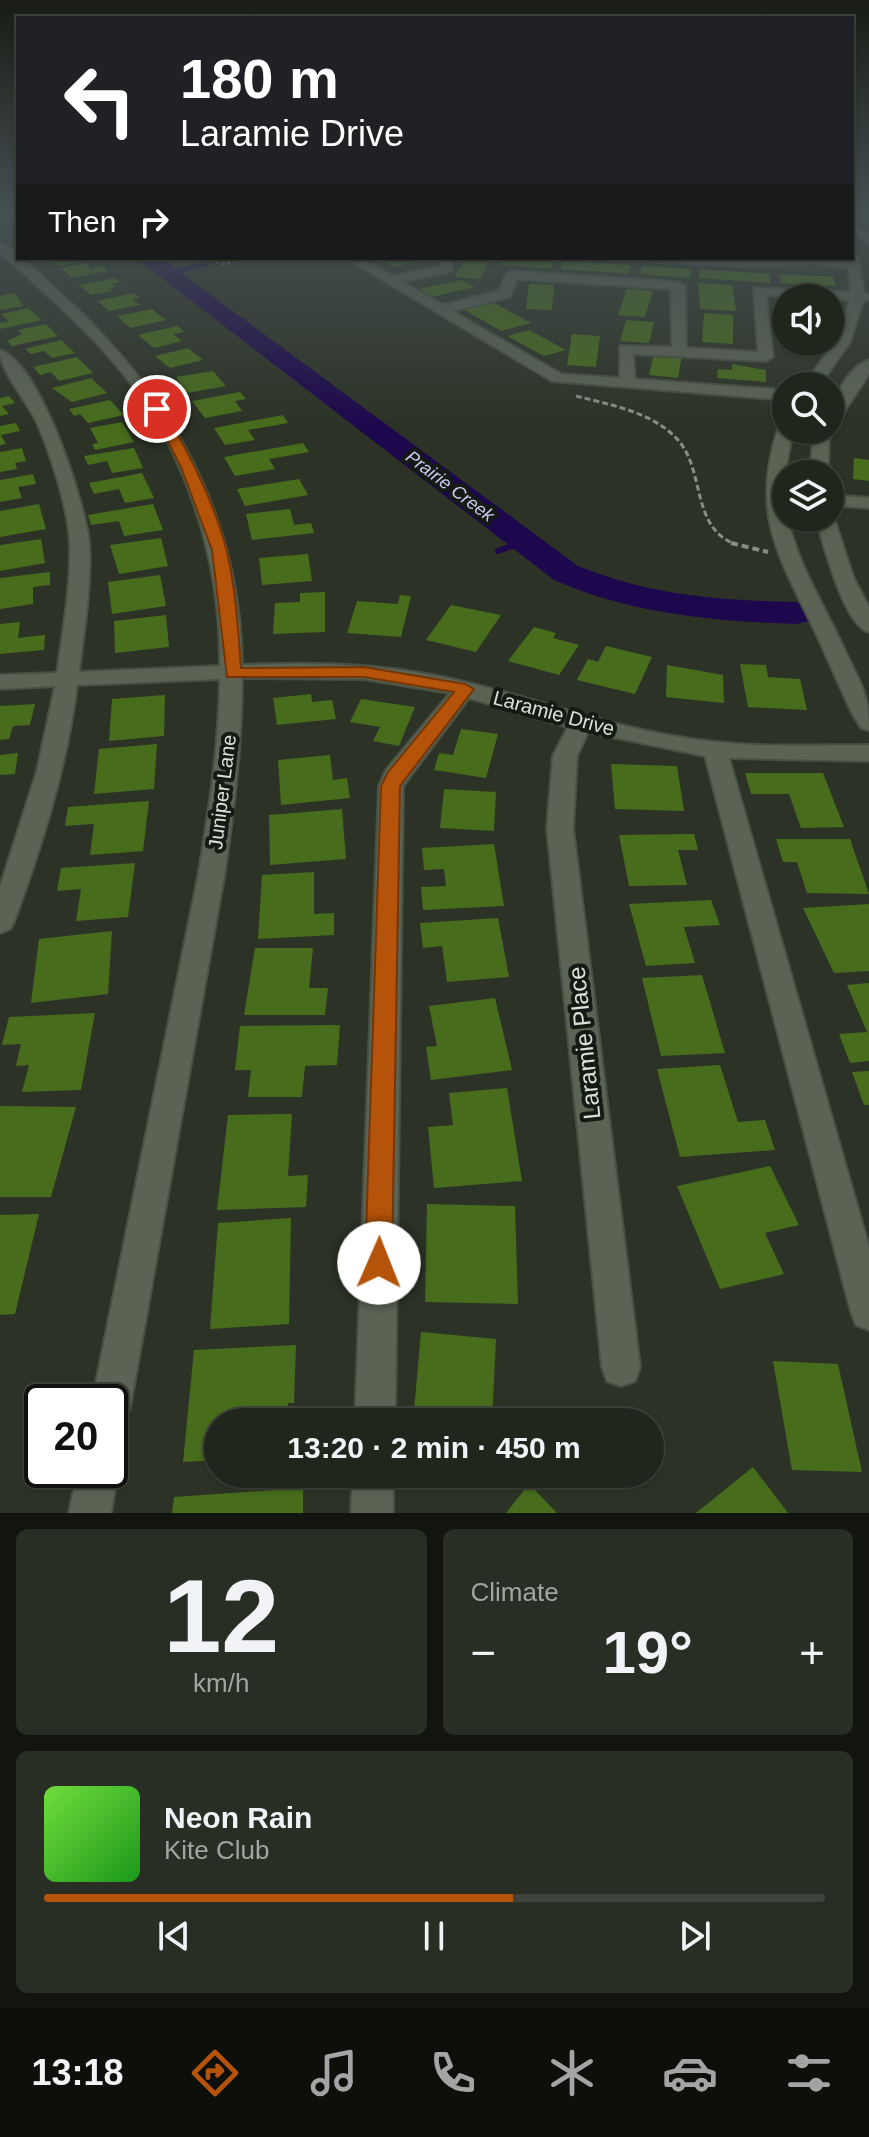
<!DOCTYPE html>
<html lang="en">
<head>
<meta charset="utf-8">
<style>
  body { margin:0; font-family:Arial,sans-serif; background:#292e25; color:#f1f3f6; height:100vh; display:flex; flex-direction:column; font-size:30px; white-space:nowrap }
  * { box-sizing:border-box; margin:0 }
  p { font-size:26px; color:#a2a5a3 }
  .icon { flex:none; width:44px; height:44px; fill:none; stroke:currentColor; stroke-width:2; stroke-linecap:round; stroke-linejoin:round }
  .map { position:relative; height:1513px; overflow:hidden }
  .details { display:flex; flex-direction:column; gap:16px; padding:16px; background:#12150f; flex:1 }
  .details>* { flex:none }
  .top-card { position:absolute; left:16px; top:16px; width:838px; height:244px; border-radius:0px; box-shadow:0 2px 6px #0004,0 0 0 2px #3e433b; background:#202124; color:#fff; overflow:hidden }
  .controls { position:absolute; left:772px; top:284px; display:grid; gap:16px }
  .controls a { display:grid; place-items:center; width:72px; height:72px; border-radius:50%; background:#21261c; box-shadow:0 2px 6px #0004,0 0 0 2px #3e433b; font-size:40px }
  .speed { position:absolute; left:24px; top:1384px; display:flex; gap:16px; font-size:40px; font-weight:700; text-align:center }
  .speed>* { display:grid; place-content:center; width:104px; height:104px; border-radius:50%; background:#21261c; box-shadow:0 2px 6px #0004,0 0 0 2px #3e433b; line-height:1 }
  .speed .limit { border:4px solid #111; border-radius:12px; background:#fff; color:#111 }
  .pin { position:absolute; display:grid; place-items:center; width:68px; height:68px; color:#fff; margin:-34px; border:4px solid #fff; border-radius:50%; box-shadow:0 2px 8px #0007 }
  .me { position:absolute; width:88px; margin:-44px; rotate:1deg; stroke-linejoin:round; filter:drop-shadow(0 0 6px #0008) }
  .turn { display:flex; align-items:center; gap:28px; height:168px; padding:0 32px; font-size:36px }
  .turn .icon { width:104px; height:104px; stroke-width:2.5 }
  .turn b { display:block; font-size:56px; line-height:68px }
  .then { display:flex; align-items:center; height:76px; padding:0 32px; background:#0003; gap:16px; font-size:30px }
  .big { font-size:60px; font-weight:800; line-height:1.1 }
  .details .tile { flex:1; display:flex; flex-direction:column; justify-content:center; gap:12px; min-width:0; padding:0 28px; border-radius:12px; background:#292e25 }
  .details .dial { align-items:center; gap:0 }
  .dial b { font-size:104px; line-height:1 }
  .song { display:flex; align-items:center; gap:24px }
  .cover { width:96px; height:96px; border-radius:12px; background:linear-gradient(135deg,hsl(100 70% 55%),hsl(120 70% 35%)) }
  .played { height:8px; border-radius:4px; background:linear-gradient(90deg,#b45309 60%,#3e433b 60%) }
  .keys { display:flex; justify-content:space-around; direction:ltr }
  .heat { display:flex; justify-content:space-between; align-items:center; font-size:44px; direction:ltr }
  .details .tiles { flex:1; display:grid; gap:16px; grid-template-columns:1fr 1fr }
  .tile:last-child { grid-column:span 2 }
  .trip { position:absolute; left:204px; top:1408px; width:460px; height:80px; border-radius:40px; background:#21261c; box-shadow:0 2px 6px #0004,0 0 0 2px #3e433b; font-weight:800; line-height:80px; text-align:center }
  .tab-bar { display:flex; height:128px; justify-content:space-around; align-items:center; background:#0d0f0b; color:#a2a5a3 }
  .tab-bar .icon { width:56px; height:56px }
  .tab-bar .selected { color:#b45309 }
  .tab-bar b { font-size:36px; color:#f1f3f6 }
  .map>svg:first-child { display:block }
</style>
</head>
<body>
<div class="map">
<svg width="869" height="1513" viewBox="0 0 869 1513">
  <rect width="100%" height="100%" fill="#2c3326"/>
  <polygon fill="#333d29" points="569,258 835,258 843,274"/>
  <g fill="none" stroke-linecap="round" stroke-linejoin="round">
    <g stroke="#1d084d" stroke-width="4">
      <polyline points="220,262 239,258"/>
      <polyline points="167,273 208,264"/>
    </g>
    <polyline stroke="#1d084d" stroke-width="5" points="515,545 523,542"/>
    <polyline stroke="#1d084d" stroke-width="6" points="498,551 520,543"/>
    <path fill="#1d084d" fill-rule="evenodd" d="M136 258H161L578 566C652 596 718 600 796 602L809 605 814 613 809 621 796 624C711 621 633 614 554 580Z"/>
  </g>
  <g fill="#476c1c">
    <polygon points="48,258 81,258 85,261 58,266"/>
    <polygon points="378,258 416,258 421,261 394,267"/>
    <polygon points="504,258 509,258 554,261 551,269 501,265"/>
    <polygon points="464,260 488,261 480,279 455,277"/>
    <polygon points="563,261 631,265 629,274 560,269"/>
    <polygon points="85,263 92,269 103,266 108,271 72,278 61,268"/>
    <polygon points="642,266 691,269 690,278 640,274"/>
    <polygon points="700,269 770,274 770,283 699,278"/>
    <polygon points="779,274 833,277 836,286 781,283"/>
    <polygon points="115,278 121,282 112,284 116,287 109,288 113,291 91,295 79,285"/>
    <polygon points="462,280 475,287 432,297 419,289"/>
    <polygon points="698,283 732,285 736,311 700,309"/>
    <polygon points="529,284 554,285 552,310 526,309"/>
    <polygon points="627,289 653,291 645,317 618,315"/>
    <polygon points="15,293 23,306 0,310 0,296"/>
    <polygon points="134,293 140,298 132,299 139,305 109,311 97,301"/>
    <polygon points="489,300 531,323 501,331 459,307"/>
    <polygon points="28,308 42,320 0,329 0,323 9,321 1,314"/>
    <polygon points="152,309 166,320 130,328 117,316"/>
    <polygon points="704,313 733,315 733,344 702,342"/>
    <polygon points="626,320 654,322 649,343 620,341"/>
    <polygon points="46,324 58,336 12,346 7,341 22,334 18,330"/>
    <polygon points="177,326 185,332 173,334 182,341 154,348 138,335"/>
    <polygon points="529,330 566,350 544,356 507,336"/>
    <polygon points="572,334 600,336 596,367 567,365"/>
    <polygon points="61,340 75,353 52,358 44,351 31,354 25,349"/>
    <polygon points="188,348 203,360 170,368 155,356"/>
    <polygon points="654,353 682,355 678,378 649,375"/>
    <polygon points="77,357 93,373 59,381 51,372 40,375 33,367"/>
    <polygon points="732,364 766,370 766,382 717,378 718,369 732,370"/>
    <polygon points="213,371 226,386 187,393 176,377"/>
    <polygon points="91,378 107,393 72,402 52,388"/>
    <polygon points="240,392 246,399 235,401 242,411 205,418 192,401"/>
    <polygon points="9,396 15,403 2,406 9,414 0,416 0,398"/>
    <polygon points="110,400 124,415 88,423 80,414 74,416 69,409"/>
    <polygon points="283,415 288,423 248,430 255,440 225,445 214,428"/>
    <polygon points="122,422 134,442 95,450 92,444 98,443 90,428"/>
    <polygon points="16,423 20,431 1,435 6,444 0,445 0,426"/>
    <polygon points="303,443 309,452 269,459 275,469 235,476 224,457"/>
    <polygon points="22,448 26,461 15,463 17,469 0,472 0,452"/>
    <polygon points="134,448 143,468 112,473 107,461 88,465 84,456"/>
    <polygon points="854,458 869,460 869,481 853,479"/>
    <polygon points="142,473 154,498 125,503 119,489 94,494 89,483"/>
    <polygon points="33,474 36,484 18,487 22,498 0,502 0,480"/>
    <polygon points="299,479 308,495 245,506 237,489"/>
    <polygon points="39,504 46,529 0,537 0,511"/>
    <polygon points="153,504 163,530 124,536 119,521 91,525 88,515"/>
    <polygon points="290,509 294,525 311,523 314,533 252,540 246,514"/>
    <polygon points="161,538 168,566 119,574 110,545"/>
    <polygon points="41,539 45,563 0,571 0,545"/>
    <polygon points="308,554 312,581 262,585 259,558"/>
    <polygon points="50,572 50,585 33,587 33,604 0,609 0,578"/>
    <polygon points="160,575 166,606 112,614 108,582"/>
    <polygon points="325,592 325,632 273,634 275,603 300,602 300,593"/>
    <polygon points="400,595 411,596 401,637 347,633 357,601 398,604"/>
    <polygon points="451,605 501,615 476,652 426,640"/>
    <polygon points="166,615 169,647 115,653 114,621"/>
    <polygon points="20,622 18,638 45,635 44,650 0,654 0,624"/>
    <polygon points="534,627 556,633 553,638 579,645 559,675 508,661"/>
    <polygon points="606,646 652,657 635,694 577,680 588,659 598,662"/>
    <polygon points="740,664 766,665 768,677 800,679 807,710 748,707"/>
    <polygon points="667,665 723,675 724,703 666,697"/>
    <polygon points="311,694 312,702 332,700 336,719 277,725 273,698"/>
    <polygon points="165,695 164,736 109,741 112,699"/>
    <polygon points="361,699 415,707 399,746 373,741 380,727 350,722"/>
    <polygon points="35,704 30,725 13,726 9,739 0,740 0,706"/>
    <polygon points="461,729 498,734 486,778 434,770 439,753 453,755"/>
    <polygon points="157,744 154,789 94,794 99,749"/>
    <polygon points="18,753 15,774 0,775 0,755"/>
    <polygon points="330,755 333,780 347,778 350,798 281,805 278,760"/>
    <polygon points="611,764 677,766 684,811 615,809"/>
    <polygon points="745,773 823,773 844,827 801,828 789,794 751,794"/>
    <polygon points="444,789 496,792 494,831 440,828"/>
    <polygon points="149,801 143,851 90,855 94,824 65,826 68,807"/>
    <polygon points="342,809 346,859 270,865 269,815"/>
    <polygon points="694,834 698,850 678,850 687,885 629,886 619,835"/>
    <polygon points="776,839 850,839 869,894 807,893 797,862 783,862"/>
    <polygon points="494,844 504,906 423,910 421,887 446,886 444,869 424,870 422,848"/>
    <polygon points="135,863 128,917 76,921 81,889 57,891 61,868"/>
    <polygon points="314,872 314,914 334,913 334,935 258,939 262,875"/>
    <polygon points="711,900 720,925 684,927 695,963 646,966 629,904"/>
    <polygon points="869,904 869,971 834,973 803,908"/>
    <polygon points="498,918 509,977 447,982 442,946 423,948 420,923"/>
    <polygon points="112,931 108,994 31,1003 39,939"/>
    <polygon points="255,948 313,948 309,988 328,988 325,1015 244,1015"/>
    <polygon points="702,975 725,1053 661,1056 642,978"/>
    <polygon points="869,983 869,1061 850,1063 839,1034 867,1032 847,985"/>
    <polygon points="495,998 512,1070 431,1080 426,1047 437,1046 429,1006"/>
    <polygon points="95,1013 81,1090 22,1092 29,1065 16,1066 21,1044 2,1045 9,1017"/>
    <polygon points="340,1025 337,1065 305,1066 302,1097 248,1097 251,1070 235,1070 240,1026"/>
    <polygon points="720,1065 738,1122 765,1120 775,1150 680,1157 657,1069"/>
    <polygon points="869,1071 869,1105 864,1105 852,1072"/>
    <polygon points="507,1088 522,1181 434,1188 428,1127 453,1125 449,1093"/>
    <polygon points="0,1106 76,1107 51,1197 0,1197"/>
    <polygon points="292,1114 288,1176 308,1175 306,1207 217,1210 228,1115"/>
    <polygon points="770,1166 799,1225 765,1233 784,1274 720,1289 677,1186"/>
    <polygon points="427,1204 515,1206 518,1304 425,1302"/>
    <polygon points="39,1214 15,1314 0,1315 0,1215"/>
    <polygon points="291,1218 289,1324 210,1329 218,1223"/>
    <polygon points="421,1332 496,1339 492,1422 413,1422"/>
    <polygon points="296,1345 294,1403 288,1403 288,1422 218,1422 218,1460 183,1462 194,1350"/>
    <polygon points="773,1361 838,1364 862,1472 792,1470"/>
    <polygon points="753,1467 788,1513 696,1513"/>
    <polygon points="529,1484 557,1513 506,1513"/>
    <polygon points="303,1488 303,1513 172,1513 174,1497"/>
  </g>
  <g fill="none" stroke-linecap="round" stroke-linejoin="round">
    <g stroke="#484f43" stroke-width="4">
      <g id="minor">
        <polygon points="852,222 869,235 869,245 852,231"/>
        <path d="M0 242C14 248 45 280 59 292 170 392 240 513 242 665 310 662 380 663 447 678 531 696 613 729 699 740 755 748 813 745 869 745V761L729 758 869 1247V1330L856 1325 851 1312 705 756 588 732 577 756 573 828 640 1367 635 1381 621 1386 607 1381 602 1367 547 828 553 756 568 727 469 698 403 786 395 1422H355L379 786 386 770 450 693 364 679 242 678C242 745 234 811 224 877L130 1408 124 1422 110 1428V1402H92L198 877C209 811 219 746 220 679L77 685C67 767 42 845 14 922L10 929 0 933V887L37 771 55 686 0 689V675L57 673C63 631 71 586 70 544 68 508 52 458 38 425 28 402 0 372 0 350 40 363 85 502 89 542 92 584 84 630 79 672L220 666C221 565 189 456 125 376 89 330 43 292 0 252Z"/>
        <path d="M852 253 858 257 864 293 869 294V299L863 301 850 342 819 386H803L835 342 850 300 766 295 773 357 766 361 633 354 635 379 786 390V400L552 381 346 258H361L393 276 442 266 438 258H452V271L402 282 443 305 499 291 506 275 512 271 678 282 685 286 686 348 758 352 754 288 851 292 848 268 814 264 757 267 655 262 649 258 846 260 852 258ZM517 279 671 289 672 347 620 346V378L561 374 452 311 510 297Z"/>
        <path d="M869 360V374L836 424 830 426C830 403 846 368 869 360Z"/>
        <path d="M786 424V430H794C766 525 810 573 847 655 862 686 869 695 869 730L861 728 851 711C838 683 826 655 813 627 777 553 751 512 778 429Z"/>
        <polygon points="830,426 834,430 829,439 828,474 810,474 813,439 818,430 830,430"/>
        <polygon points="830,495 869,498 869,508 830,505"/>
        <path d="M830 514 834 518 854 579 869 607V632C844 626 823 542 816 518H830Z"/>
        <polygon points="110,1455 118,1470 111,1513 69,1513 78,1470 110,1470"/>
        <polygon points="353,1474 393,1474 393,1513 351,1513"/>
      </g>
    </g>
    <polyline stroke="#888e83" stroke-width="2" stroke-dasharray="4 2" stroke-linecap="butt" points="204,258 223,264 256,258"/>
    <path stroke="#888e83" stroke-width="3" stroke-dasharray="6 3" stroke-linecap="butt" d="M576 396C611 405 653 412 678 440 706 472 690 528 737 545"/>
    <polyline stroke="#888e83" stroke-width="4" stroke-dasharray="7 4" stroke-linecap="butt" points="731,543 768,552"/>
    <use href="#minor" fill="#5b6454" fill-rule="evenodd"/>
  </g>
  <linearGradient id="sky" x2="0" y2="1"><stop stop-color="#181c15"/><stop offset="0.5" stop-color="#455052"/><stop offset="1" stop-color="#455052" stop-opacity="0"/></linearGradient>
  <rect width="869" height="424" fill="url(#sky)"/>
  <path fill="#b45309" stroke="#753606" stroke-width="2" d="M153 406H161C187 449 215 504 227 552 236 590 238 630 241 668L364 667 465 684 474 689 400 786 392 1263 388 1272 379 1276 369 1272 365 1263 381 786 388 772 454 692 364 677H227L212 550 181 467 151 409Z"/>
  <g text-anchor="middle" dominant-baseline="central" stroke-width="8" stroke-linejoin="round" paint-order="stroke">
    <g font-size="18" font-style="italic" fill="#ceccf6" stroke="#161a14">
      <text transform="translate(450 486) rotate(37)">Prairie Creek</text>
    </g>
    <g font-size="20" fill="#dde2d9" stroke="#161a14">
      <text transform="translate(554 713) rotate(15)">Laramie Drive</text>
      <text transform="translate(222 792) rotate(-83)">Juniper Lane</text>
    </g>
    <g font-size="24" fill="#dde2d9" stroke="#161a14">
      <text transform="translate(584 1043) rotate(-96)">Laramie Place</text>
    </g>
  </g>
</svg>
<div class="controls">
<a><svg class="icon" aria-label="sound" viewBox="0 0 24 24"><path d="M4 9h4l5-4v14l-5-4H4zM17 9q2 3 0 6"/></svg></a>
<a><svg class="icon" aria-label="search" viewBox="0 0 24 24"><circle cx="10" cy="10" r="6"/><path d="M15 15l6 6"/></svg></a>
<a><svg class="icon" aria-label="layers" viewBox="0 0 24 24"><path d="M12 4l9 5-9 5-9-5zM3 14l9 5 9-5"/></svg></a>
</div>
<div class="speed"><div class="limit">20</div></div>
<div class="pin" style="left:157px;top:409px;background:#d93025"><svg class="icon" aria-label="arrive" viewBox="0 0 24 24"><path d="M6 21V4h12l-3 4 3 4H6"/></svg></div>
<svg class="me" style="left:379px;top:1263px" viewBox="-20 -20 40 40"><circle r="19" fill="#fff"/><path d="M0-13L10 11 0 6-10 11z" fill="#b45309"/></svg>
<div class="trip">13:20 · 2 min · 450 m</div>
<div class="top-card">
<div class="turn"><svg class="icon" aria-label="left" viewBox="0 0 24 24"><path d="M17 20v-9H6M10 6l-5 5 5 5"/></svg><div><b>180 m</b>Laramie Drive</div></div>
<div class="then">Then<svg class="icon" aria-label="right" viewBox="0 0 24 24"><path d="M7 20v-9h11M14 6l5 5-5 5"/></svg></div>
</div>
</div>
<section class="details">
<div class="tiles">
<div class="tile dial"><b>12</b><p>km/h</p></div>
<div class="tile"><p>Climate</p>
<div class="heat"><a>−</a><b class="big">19°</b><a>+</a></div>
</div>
<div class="tile">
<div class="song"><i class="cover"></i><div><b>Neon Rain</b><p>Kite Club</p></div></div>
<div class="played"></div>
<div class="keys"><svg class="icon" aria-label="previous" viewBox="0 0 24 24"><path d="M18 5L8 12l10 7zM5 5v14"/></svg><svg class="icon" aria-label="pause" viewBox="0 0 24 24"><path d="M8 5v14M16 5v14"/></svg><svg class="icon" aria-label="next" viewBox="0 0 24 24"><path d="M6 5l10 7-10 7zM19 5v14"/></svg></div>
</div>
</div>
</section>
<nav class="tab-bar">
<b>13:18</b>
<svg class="icon selected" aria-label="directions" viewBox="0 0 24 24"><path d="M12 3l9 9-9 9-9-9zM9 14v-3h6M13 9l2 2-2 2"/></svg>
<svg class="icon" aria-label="music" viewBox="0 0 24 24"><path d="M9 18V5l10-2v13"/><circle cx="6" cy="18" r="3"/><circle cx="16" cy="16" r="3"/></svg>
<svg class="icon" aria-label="phone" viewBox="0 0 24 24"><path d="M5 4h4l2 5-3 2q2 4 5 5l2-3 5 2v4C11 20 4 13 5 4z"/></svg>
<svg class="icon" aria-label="climate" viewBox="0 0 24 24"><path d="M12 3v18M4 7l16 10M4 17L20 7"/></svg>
<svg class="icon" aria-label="car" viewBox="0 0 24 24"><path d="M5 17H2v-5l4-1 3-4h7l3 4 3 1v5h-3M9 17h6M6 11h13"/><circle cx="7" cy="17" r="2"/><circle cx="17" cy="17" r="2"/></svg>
<svg class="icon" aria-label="filters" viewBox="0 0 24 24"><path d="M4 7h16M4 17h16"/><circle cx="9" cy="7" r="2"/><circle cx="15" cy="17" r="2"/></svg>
</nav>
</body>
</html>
